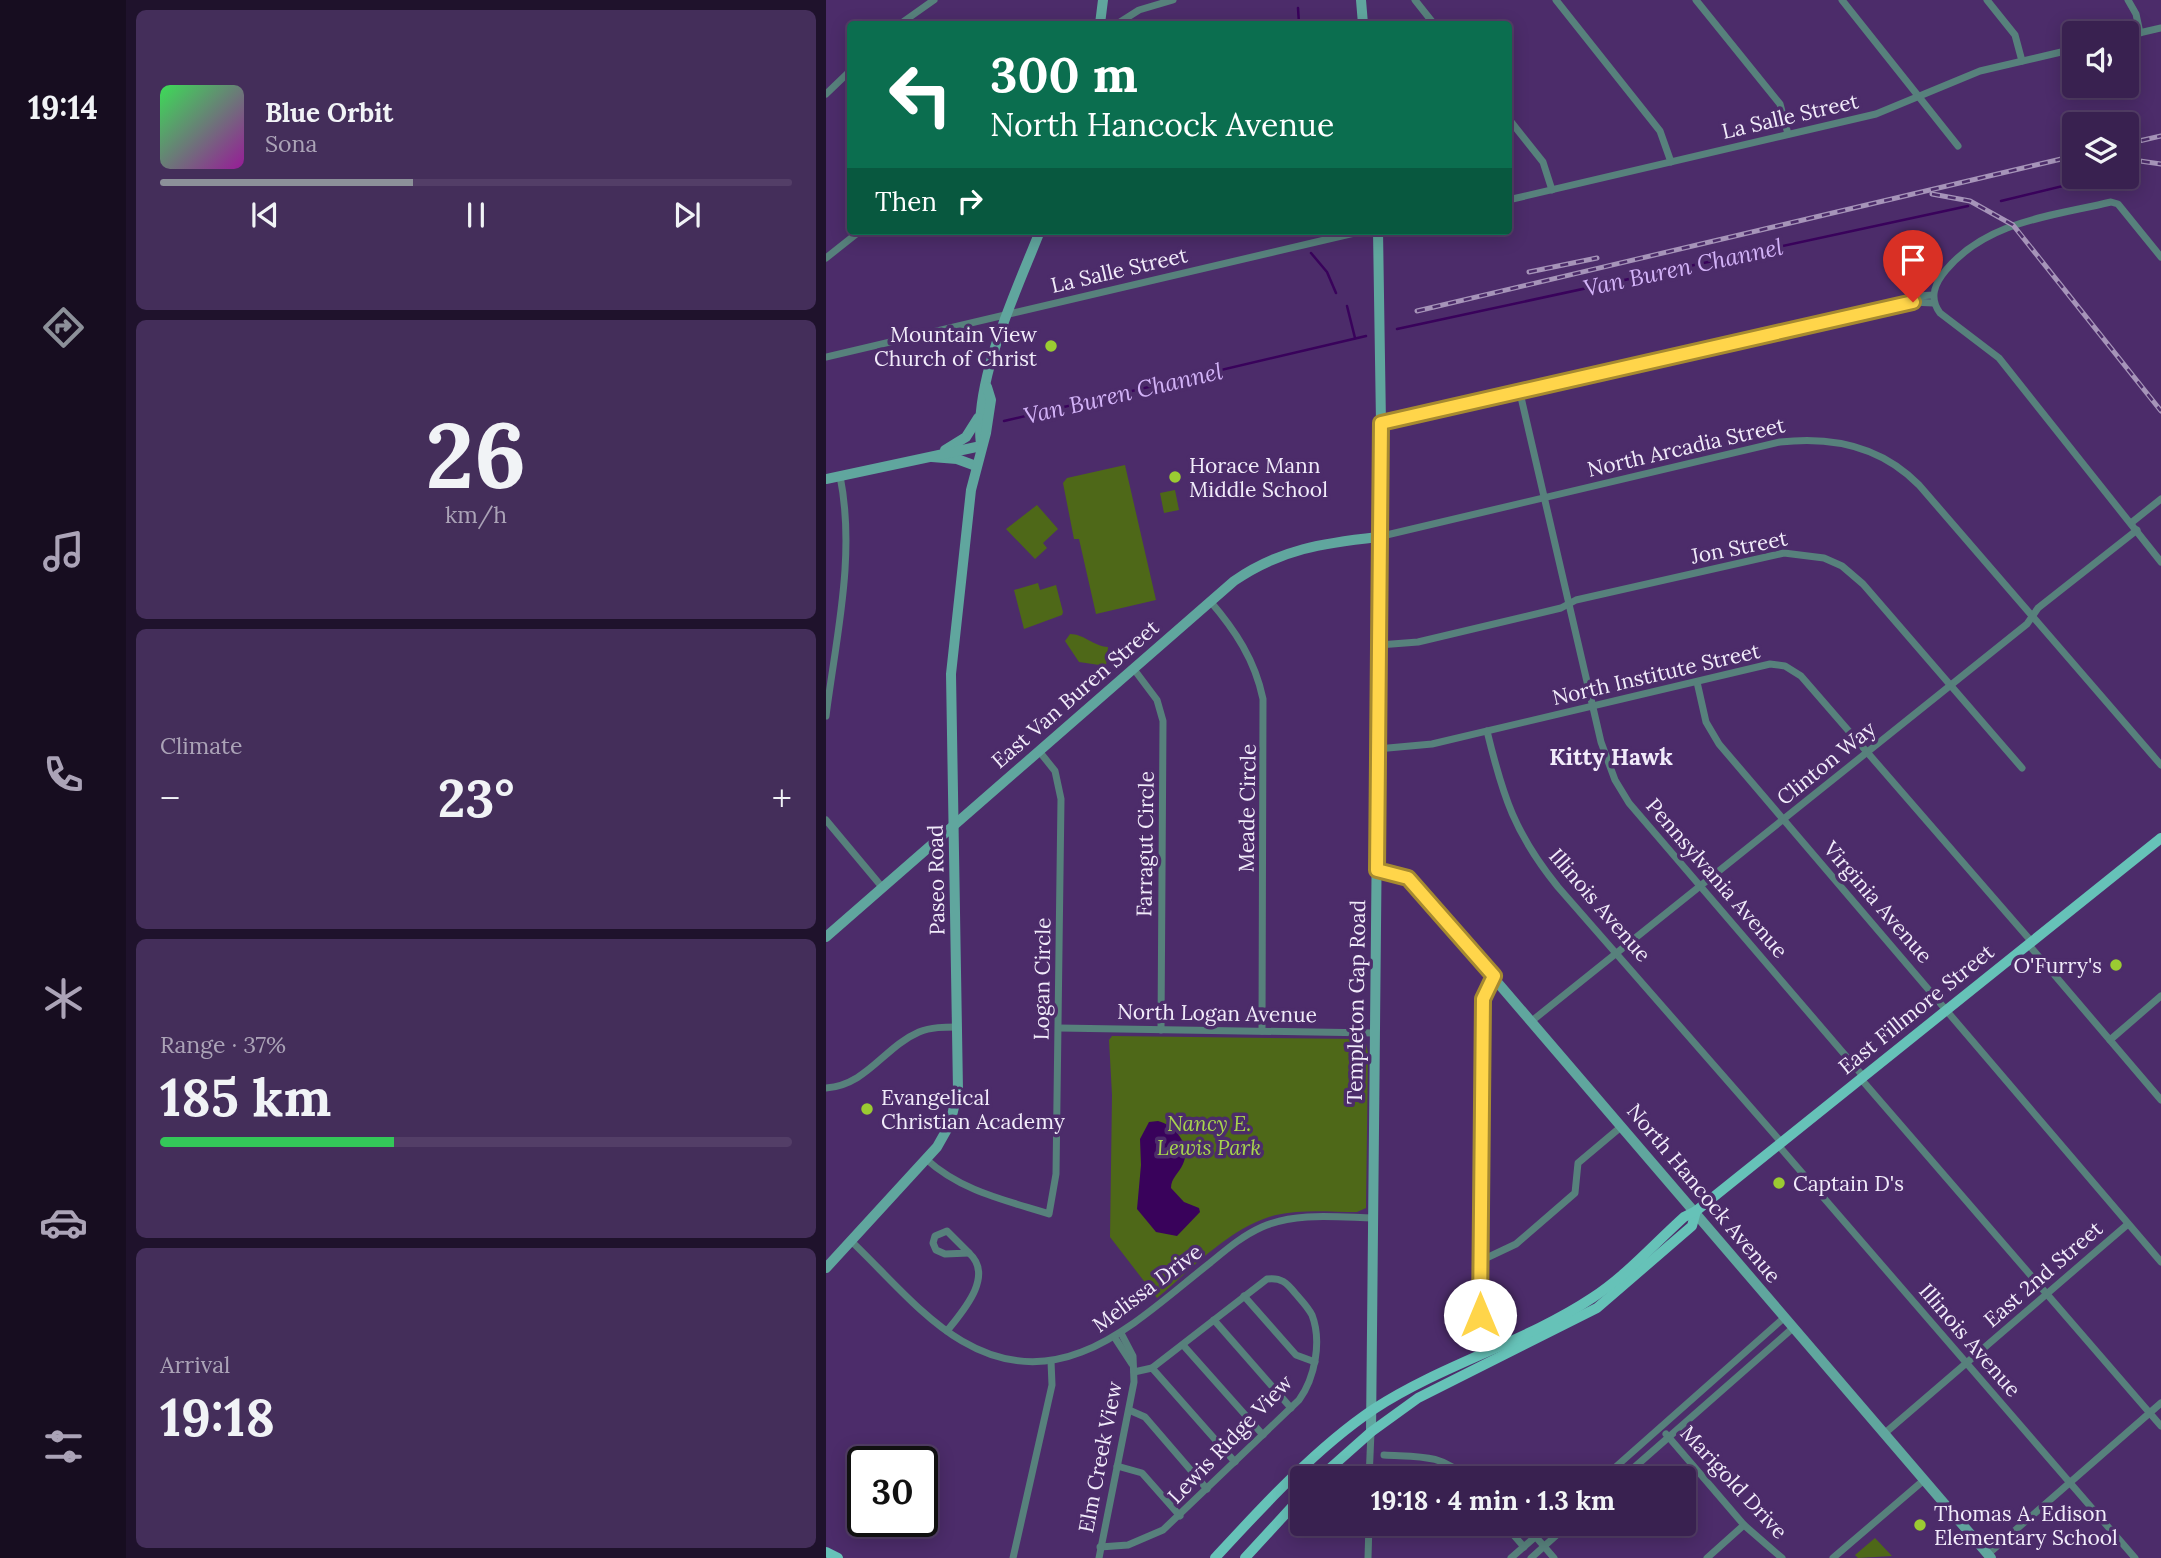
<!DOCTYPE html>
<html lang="en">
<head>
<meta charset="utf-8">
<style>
  body { margin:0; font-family:Lora,serif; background:#442e5a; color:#f1f3f6; height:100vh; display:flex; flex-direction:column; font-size:26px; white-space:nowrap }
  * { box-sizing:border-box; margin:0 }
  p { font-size:23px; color:#aba3b7 }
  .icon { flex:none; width:38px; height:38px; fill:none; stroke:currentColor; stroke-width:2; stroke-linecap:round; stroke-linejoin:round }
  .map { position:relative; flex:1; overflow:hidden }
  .details { display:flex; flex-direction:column; gap:10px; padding:10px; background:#1f122c; width:700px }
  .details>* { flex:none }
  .banner { position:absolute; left:21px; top:21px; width:665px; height:214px; border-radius:7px; box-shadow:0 4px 18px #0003,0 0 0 2px #533e67; background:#0b6e4f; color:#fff; overflow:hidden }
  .controls { position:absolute; left:1236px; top:21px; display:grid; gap:14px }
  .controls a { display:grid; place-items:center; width:77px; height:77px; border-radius:7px; background:#392150; box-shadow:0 4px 18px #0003,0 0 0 2px #533e67; font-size:35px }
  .speed { position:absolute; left:21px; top:1446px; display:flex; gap:14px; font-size:35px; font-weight:700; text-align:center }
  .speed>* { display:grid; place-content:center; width:91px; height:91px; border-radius:50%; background:#392150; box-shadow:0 4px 18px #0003,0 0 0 2px #533e67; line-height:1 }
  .speed .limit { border:4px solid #111; border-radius:10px; background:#fff; color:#111 }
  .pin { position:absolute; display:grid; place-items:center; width:60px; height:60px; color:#fff; margin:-72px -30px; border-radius:50% 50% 50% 0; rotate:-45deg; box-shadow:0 0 7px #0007 }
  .pin .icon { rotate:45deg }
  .me { position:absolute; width:77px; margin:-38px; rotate:0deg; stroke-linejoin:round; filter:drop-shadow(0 0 5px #0008) }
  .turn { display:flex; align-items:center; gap:24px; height:147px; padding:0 28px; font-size:32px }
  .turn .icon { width:91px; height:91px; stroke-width:2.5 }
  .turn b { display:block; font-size:49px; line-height:60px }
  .then { display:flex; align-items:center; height:66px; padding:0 28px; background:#0003; gap:14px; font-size:26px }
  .big { font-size:52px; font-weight:700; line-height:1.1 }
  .details .widget { flex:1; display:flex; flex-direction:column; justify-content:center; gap:10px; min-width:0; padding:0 24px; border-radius:10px; background:#442e5a }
  .details .dial { align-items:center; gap:0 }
  .dial b { font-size:91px; line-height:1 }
  .song { display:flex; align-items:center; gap:21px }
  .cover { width:84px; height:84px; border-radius:10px; background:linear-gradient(135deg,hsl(130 70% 55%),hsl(300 70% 35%)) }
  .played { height:7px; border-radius:4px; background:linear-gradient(90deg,#8c9099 40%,#533e67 40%) }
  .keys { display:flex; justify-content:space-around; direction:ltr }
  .heat { display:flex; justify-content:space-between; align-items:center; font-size:38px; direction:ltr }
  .charge { height:10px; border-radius:5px; background:linear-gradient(90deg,#34c759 37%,#533e67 0) }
  .trip { position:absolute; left:464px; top:1466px; width:406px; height:70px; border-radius:7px; background:#392150; box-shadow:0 4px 18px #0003,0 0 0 2px #533e67; font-weight:700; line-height:70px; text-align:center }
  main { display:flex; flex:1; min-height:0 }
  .tab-bar { display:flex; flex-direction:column; width:126px; justify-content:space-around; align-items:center; background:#170d20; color:#aba3b7 }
  .tab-bar .icon { width:49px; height:49px }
  .tab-bar .on { color:#8c9099 }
  .tab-bar b { font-size:32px; color:#f1f3f6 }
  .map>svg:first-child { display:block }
</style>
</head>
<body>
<main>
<nav class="tab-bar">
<b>19:14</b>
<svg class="icon on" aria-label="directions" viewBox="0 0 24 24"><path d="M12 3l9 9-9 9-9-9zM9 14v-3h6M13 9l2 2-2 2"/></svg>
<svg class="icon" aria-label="music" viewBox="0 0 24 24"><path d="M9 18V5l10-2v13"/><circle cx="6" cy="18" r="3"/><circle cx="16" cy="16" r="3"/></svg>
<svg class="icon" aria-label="phone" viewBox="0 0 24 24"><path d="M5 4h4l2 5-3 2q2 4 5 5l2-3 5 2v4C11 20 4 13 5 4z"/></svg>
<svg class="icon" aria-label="climate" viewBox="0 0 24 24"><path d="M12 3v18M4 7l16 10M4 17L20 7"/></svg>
<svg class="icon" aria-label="car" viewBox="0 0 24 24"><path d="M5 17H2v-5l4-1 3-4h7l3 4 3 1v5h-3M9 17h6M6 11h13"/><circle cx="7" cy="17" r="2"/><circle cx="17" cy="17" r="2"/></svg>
<svg class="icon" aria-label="filters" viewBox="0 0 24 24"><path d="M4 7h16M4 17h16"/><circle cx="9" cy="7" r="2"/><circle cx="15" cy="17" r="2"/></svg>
</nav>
<section class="details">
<div class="widget">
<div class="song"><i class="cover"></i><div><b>Blue Orbit</b><p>Sona</p></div></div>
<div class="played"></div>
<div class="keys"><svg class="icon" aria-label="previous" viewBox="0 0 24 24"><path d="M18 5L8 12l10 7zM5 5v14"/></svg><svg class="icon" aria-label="pause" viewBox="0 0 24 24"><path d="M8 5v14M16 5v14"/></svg><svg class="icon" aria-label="next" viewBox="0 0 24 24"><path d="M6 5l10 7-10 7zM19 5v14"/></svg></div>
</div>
<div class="widget dial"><b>26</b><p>km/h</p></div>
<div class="widget"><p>Climate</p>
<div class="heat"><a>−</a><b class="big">23°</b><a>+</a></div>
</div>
<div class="widget"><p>Range · 37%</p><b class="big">185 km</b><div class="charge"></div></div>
<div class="widget"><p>Arrival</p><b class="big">19:18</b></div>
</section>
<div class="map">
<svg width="1335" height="1558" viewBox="0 0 1335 1558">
  <rect width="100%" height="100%" fill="#4c2c6a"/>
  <g fill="#4e6818">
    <polygon points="299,465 330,600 270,614 253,539 248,539 237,483 241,478"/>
    <polygon points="349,490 353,510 338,513 334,493"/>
    <polygon points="211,505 232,529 217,543 221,548 209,559 180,529"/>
    <polygon points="212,583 214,590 230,585 237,612 236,615 198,629 188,590"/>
    <path d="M244 634C258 634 267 646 282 647L280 666 253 662 239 641Z"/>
    <path d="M286 1036 534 1039 540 1043 542 1053 540 1208 531 1212C505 1212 476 1209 450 1215 404 1227 366 1269 331 1298L284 1237 286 1095 283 1040Z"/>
    <polygon points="1049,1538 1066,1556 1032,1558 1029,1555"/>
  </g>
  <path fill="#39025b" d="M332 1121C349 1125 366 1146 357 1164 353 1173 345 1178 345 1188L358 1202 373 1208 374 1212 351 1236 330 1232 311 1209 315 1165 314 1139 323 1122Z"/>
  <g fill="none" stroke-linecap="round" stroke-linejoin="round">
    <g stroke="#39025b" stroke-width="2.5">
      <polyline points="472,8 473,24"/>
      <polyline points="1300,169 1305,168"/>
      <polyline points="1175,201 1274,177"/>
      <polyline points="485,253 501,272 510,293"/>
      <polyline points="521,306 529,338"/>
      <polyline points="571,329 1142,206"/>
      <polyline points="178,421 540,336"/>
    </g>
    <g stroke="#57817c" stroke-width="7">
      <polyline points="589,0 608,24"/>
      <polyline points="730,0 834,131 845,162"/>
      <polyline points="870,0 954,104 962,134"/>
      <polyline points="1016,0 1132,146"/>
      <polyline points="1161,0 1189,35 1196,61"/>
      <polyline points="1302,0 1310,14 1314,33"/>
      <polyline points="74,24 108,0"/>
      <polyline points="291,24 313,10 347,0"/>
      <polyline points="1300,36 1335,28"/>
      <polyline points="0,94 24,71"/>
      <polyline points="682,118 717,162 726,190"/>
      <polyline points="682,200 1050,114 1154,71 1248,49"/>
      <path d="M1335 257 1292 204 1285 202C1226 216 1161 221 1120 270 1108 284 1103 298 1114 313L1173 358 1335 562"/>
      <polyline points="0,258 34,231"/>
      <polyline points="1087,302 1092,296 1107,295"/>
      <polyline points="0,357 537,231"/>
      <polyline points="694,393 775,742 789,780 803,803 1037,1076"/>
      <polyline points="555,423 1084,302 1108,303"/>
      <polyline points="1305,523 1335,499"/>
      <path d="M552 537 954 442C1006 436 1055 446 1093 485L1335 765"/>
      <path d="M384 601C409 630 429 660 437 699L436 1031"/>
      <polyline points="553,645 592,642 735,608 750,600 958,553 998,558 1016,566 1037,584 1196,768"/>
      <polyline points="307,668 331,700 337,721 335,1030"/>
      <polyline points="871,682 880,722 893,744 1335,1262"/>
      <path d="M0 716C10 637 30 555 14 476"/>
      <path d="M661 731C677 797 689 834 732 887L955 1142"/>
      <polyline points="551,749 606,744 944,664 959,666 975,676 1205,941"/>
      <polyline points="0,820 56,887"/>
      <polyline points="1202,944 1335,1100"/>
      <polyline points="707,1020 1201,624 1212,608 1311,530"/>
      <polyline points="233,1028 548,1033"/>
      <polyline points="1284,1040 1335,996"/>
      <polyline points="1035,1079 1335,1426"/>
      <path d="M0 1088C41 1085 58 1047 93 1032 105 1027 119 1027 131 1027"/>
      <polyline points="952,1145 1309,1558"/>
      <path d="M100 1159C135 1191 179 1200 223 1214L230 1174 235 799 229 771 213 751"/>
      <polygon points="121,1231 143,1253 119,1254 110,1250 107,1243 109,1236"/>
      <path d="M25 1241C59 1273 96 1318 136 1341 236 1400 310 1321 384 1263 401 1249 416 1236 436 1227 470 1212 510 1217 547 1218"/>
      <polyline points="654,1261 690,1244 749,1193 752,1163 796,1126"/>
      <polyline points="418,1296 470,1355 489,1362"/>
      <polyline points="388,1320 465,1408"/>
      <path d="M121 1331C136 1312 169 1276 143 1253"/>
      <polyline points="289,1338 306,1364"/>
      <polyline points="357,1345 437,1435"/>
      <polyline points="654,1353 657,999 668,976"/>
      <polyline points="326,1368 409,1462"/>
      <polyline points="303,1410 319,1417 381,1489"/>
      <polyline points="1059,1433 1302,1224"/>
      <polyline points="840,1434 918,1525 956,1558"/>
      <path d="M558 1455C590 1457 617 1453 640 1479"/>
      <polyline points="291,1466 316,1473 354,1516"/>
      <polyline points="543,1479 545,1432"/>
      <polyline points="776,1479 959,1317"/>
      <polyline points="795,1479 968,1327"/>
      <polyline points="678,1524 698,1547"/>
      <polyline points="710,1537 728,1558"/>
      <path d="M274 1547 302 1545 337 1530 473 1400C489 1378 496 1341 486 1315 482 1307 475 1300 469 1293 461 1283 455 1277 441 1279L326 1368 308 1372"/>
      <polyline points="1162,1554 1335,1403"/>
      <polyline points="187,1558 226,1385 225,1361"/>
      <polyline points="273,1558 308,1382 307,1356 295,1333"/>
      <polyline points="542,1558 543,1524"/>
      <polyline points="685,1558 724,1524"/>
      <polyline points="705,1558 743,1524"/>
      <polyline points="881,1558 918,1525"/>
      <polyline points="1007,1558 1098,1480"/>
    </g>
    <g stroke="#60a69e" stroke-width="10">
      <polyline points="535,0 537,24"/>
      <polyline points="274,24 277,0"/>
      <path d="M155 445C147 381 190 292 214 231"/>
      <polyline points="119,450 140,437 152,418"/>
      <polyline points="106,457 131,459 150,466"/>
      <polyline points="0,479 155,446"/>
      <polyline points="551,870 582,878 1165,1558"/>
      <path d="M0 937 408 581C454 549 498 543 552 537"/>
      <polyline points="0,1268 111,1147 124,1124 132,1090 125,674 145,490 160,433 165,400 161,387"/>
      <polyline points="545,1432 555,423 552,231"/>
    </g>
    <g stroke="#66c2b8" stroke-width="10">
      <polyline points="492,1479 545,1432 592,1398 771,1308 866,1226 870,1211"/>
      <polyline points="502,1479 512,1471 522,1469 536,1479"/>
      <polyline points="0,1552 12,1558"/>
      <path d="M389 1558C436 1507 490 1448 548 1409 617 1364 700 1342 766 1298 800 1276 828 1244 858 1217L870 1211 1335 838"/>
      <polyline points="419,1558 476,1496"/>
    </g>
    <g stroke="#a694b9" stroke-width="5">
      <g id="rail">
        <polyline points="1300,144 1335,136"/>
        <polyline points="1300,159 1335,164"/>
        <polyline points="1106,194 1144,201 1187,225 1335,411"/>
        <polyline points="703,272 771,258"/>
        <polyline points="591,311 1248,156"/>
      </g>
    </g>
    <use href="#rail" stroke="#4c2c6a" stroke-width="2.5" stroke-dasharray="8" stroke-linecap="butt"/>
  </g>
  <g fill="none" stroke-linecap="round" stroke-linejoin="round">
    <g stroke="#a68a30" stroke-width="18">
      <polyline id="route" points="654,1315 657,999 668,976 582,878 551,870 555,423 1087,302"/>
    </g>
    <use href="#route" stroke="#ffd54a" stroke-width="12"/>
  </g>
  <g fill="#9bcb32" stroke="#4c2c6a" stroke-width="2.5">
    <circle cx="225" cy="346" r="7"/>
    <circle cx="349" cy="477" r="7"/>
    <circle cx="1290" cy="965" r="7"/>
    <circle cx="41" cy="1109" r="7"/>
    <circle cx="953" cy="1183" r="7"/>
    <circle cx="1094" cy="1525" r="7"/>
  </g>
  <g text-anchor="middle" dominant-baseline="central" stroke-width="7" stroke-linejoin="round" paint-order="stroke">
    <g font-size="21" fill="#f1ebfa" stroke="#4c2c6a">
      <text transform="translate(964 116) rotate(-13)">La Salle Street</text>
      <text transform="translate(293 270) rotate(-13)">La Salle Street</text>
      <text transform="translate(860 447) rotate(-13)">North Arcadia Street</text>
      <text transform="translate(913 547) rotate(-11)">Jon Street</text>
      <text transform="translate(830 674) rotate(-13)">North Institute Street</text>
      <text transform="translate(249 694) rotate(-41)">East Van Buren Street</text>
      <text transform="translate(1000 763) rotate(-39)">Clinton Way</text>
      <text transform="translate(421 808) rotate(-89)">Meade Circle</text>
      <text transform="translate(319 844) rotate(-89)">Farragut Circle</text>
      <text transform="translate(891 878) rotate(49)">Pennsylvania Avenue</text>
      <text transform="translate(110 880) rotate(-91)">Paseo Road</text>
      <text transform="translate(1052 902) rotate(49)">Virginia Avenue</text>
      <text transform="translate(774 905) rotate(49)">Illinois Avenue</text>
      <text transform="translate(216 979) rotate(-89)">Logan Circle</text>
      <text transform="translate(530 1002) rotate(-89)">Templeton Gap Road</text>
      <text transform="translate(1090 1009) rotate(-39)">East Fillmore Street</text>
      <text transform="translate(391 1013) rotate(1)">North Logan Avenue</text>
      <text transform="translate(878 1193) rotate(50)">North Hancock Avenue</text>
      <text transform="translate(1217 1274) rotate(-41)">East 2nd Street</text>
      <text transform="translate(321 1288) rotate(-37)">Melissa Drive</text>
      <text transform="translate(1144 1340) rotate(49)">Illinois Avenue</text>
      <text transform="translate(404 1439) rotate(-46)">Lewis Ridge View</text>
      <text transform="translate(274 1457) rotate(-79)">Elm Creek View</text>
      <text transform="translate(908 1482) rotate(47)">Marigold Drive</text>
    </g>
    <g font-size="21" fill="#f1ebfa" stroke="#4c2c6a" text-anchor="start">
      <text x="211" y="334" text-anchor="end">Mountain View<tspan x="211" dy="24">Church of Christ</tspan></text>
      <text x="363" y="465">Horace Mann<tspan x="363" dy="24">Middle School</tspan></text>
      <text x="1276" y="965" text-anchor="end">O'Furry's</text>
      <text x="55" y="1097">Evangelical<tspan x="55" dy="24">Christian Academy</tspan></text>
      <text x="967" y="1183">Captain D's</text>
      <text x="1108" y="1513">Thomas A. Edison<tspan x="1108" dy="24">Elementary School</tspan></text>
    </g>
    <g font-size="21" font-style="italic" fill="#a7d44d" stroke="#4c2c6a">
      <text x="383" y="1123">Nancy E.<tspan x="383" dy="24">Lewis Park</tspan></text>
    </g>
    <g font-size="23" font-style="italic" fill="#d3b3f8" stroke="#4c2c6a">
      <text transform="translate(857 267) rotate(-12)">Van Buren Channel</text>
      <text transform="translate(297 393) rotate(-13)">Van Buren Channel</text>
    </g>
    <g font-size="23" font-weight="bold" fill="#f1ebfa" stroke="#4c2c6a">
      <text x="785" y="756">Kitty Hawk</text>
    </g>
  </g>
</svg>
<div class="controls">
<a><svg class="icon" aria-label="sound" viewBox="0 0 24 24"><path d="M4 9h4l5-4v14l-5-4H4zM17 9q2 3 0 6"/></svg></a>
<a><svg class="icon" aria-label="layers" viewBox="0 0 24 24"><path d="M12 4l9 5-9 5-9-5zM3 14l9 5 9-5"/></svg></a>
</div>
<div class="speed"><div class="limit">30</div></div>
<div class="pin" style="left:1087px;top:302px;background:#d93025"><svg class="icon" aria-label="arrive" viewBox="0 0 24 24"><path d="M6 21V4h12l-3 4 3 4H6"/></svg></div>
<svg class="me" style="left:654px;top:1315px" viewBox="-20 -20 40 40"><circle r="19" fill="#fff"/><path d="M0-13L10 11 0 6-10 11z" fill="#ffd54a"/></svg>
<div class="trip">19:18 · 4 min · 1.3 km</div>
<div class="banner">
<div class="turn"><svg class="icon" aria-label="left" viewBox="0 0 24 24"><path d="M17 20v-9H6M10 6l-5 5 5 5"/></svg><div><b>300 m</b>North Hancock Avenue</div></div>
<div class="then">Then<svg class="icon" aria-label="right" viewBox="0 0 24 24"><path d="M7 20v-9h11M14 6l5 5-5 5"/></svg></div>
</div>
</div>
</main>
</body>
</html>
